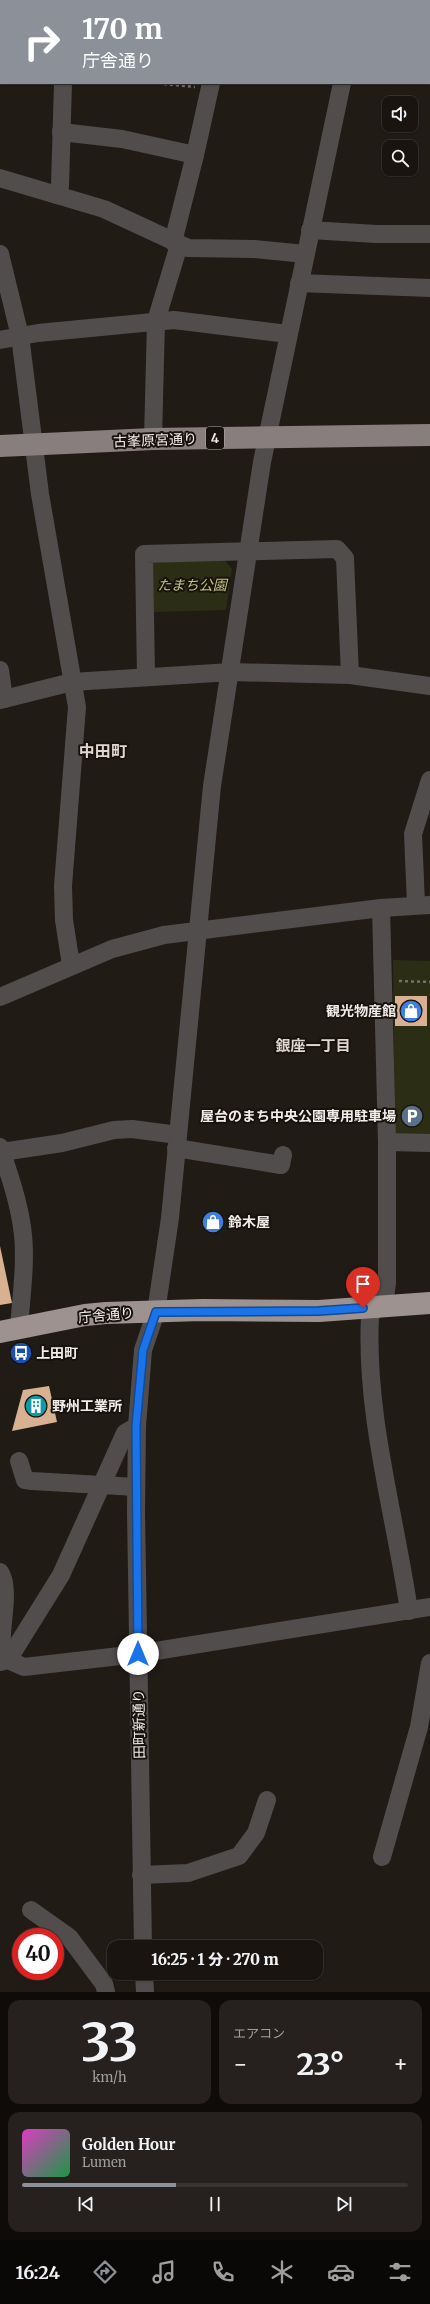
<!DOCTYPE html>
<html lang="ja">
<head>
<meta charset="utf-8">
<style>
  body { margin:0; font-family:Merriweather,"Noto Sans JP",serif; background:#26211e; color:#f1f3f6; height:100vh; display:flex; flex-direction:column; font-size:15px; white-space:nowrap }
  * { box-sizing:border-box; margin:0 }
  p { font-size:13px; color:#9f9e9f }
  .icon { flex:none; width:22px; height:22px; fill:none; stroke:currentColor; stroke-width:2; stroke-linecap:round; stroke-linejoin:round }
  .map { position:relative; height:1992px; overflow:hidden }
  .drawer { display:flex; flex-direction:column; gap:8px; padding:8px; background:#0e0b09; flex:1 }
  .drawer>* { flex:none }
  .hud { position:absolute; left:0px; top:0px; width:430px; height:84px; box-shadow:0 1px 3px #0004,0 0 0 1px #373330; background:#8c9099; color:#fff; overflow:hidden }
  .controls { position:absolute; left:382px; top:96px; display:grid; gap:8px }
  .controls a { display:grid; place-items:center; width:36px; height:36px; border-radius:8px; background:#191410; box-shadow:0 1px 3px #0004,0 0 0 1px #373330; font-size:20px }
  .speed { position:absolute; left:12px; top:1928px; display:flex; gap:8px; font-size:20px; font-weight:700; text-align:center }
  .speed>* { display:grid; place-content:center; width:52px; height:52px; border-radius:50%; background:#191410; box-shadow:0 1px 3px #0004,0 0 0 1px #373330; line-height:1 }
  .speed .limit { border:6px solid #d22; background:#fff; color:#111 }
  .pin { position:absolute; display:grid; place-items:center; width:34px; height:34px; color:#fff; margin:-41px -17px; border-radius:50% 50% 50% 0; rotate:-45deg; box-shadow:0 0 4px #0007 }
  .pin .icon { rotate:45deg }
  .me { position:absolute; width:44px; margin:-22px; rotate:0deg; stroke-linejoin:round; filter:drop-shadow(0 0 3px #0008) }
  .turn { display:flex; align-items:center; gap:14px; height:84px; padding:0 16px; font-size:18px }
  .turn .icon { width:52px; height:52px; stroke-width:2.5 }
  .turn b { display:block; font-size:28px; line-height:34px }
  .big { font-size:30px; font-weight:800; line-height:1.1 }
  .drawer .widget { flex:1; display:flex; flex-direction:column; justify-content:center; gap:6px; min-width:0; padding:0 14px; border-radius:12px; background:#26211e }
  .drawer .dial { align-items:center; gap:0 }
  .dial b { font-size:52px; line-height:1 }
  .song { display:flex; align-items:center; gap:12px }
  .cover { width:48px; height:48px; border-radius:6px; background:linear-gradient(135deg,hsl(310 70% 55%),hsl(140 70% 35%)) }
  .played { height:4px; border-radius:2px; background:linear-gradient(90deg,#8c9099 40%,#373330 40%) }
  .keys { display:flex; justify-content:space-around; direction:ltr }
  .heat { display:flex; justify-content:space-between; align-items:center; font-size:22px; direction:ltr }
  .drawer .tiles { flex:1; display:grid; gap:8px; grid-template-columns:1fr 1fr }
  .widget:last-child { grid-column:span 2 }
  .trip { position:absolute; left:107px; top:1940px; width:216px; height:40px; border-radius:12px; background:#191410; box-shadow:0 1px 3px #0004,0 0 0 1px #373330; font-weight:800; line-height:40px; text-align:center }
  .tab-bar { display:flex; height:64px; justify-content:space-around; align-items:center; background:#0a0806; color:#9f9e9f }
  .tab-bar .icon { width:28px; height:28px }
  .tab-bar .active { color:#8c9099 }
  .tab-bar b { font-size:18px; color:#f1f3f6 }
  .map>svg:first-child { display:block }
</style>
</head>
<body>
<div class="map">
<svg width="430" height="1992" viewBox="0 0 430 1992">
  <rect width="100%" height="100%" fill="#211b16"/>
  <g fill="#2c2d15">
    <polygon points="222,557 232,569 226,610 154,612 153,565 154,563"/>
    <polygon points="393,960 430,961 430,1137 395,1136"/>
  </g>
  <g fill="#d8b193">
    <rect x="395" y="996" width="32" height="30"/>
    <polygon points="0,1246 12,1303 0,1305"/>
    <polygon points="49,1386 57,1422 12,1431 23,1390"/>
  </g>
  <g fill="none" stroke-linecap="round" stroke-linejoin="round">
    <g stroke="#756f6b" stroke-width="2.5" stroke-dasharray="3 3" stroke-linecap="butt">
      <polyline points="152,83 195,87"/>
      <polyline points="399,981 430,982"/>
    </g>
    <g stroke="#524d4d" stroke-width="18">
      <polyline points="353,0 364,1"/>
      <polyline points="66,1 66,0"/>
      <polyline points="225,1 225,0"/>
      <polyline points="429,9 430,9"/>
      <polyline points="61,132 122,139 195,155"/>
      <polyline points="0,178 104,209 188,248 254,249 305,254"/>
      <polyline points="57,195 60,186 63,83"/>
      <polyline points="310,230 376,234 430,234"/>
      <polyline points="173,242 195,155 211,83"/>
      <polyline points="0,254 20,336 40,494 77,707 63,886 64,920 71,965"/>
      <polyline points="299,283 430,288"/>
      <polyline points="0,340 38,333 174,320 288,334"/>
      <polyline points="153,439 156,321 179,245"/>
      <polyline points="0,670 4,699"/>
      <polyline points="146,677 144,554 337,549 345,558 350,675"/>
      <polyline points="0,700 72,682 231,672 350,675 430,686"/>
      <polyline points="416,904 413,834 430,780"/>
      <path d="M381 908 387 1142V1283L385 1297 370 1316C365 1415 395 1514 409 1611"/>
      <polyline points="0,997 112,949 164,935 381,908 430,905"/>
      <polyline points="387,1142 430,1143"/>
      <path d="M0 1147C9 1174 18 1199 22 1227 27 1260 21 1296 19 1329"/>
      <polyline points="176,1148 281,1165 283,1155"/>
      <polyline points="2,1152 62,1143 114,1130 132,1129 178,1135"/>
      <polyline points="19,1461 25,1480 32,1481 136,1487"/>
      <path d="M0 1572C11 1590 0 1625 2 1646 2 1651 6 1656 8 1660"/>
      <polyline points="8,1660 61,1575 125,1433 137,1426"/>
      <polyline points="0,1662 8,1660 24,1667 137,1654 430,1607"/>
      <polyline points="382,1857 419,1727 430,1663"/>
      <polyline points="141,1875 188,1873 239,1856 256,1833 267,1800"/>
      <polyline points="31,1910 69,1937 104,1984 106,1992"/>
      <polyline points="143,1947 136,1511 137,1426 143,1350 156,1312 170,1218 212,786 262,462 342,83"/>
      <polyline points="144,1973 145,1992"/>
    </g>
    <polyline stroke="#887e7d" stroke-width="22" points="0,446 153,439 430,435"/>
    <polyline stroke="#9d9290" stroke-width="22" points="0,1332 85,1315 106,1313 202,1310 319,1311 430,1303"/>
  </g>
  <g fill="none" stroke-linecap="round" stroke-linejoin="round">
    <g stroke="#114b97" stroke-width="10">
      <polyline id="route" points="138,1654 136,1426 143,1350 156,1312 319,1311 363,1308"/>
    </g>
    <use href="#route" stroke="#1a73e8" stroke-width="7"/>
  </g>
  <defs>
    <g id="shop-disc" transform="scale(1.15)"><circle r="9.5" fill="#3f7fe0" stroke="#18120d"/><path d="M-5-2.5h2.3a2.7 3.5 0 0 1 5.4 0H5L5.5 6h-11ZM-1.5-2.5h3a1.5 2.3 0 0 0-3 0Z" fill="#fff"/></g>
    <g id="parking-disc" transform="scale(1.15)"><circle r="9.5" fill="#5c6f8a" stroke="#18120d"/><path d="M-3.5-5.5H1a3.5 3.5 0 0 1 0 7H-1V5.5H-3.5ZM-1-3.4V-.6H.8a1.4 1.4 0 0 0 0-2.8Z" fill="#fff"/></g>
    <g id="bus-disc" transform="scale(1.15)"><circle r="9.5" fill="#1a4fb4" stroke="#18120d"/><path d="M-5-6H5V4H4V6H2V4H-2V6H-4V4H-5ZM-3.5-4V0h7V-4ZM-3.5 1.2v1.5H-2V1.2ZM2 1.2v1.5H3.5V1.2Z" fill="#fff"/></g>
    <g id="building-disc" transform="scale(1.15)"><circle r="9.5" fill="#0f9aa8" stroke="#18120d"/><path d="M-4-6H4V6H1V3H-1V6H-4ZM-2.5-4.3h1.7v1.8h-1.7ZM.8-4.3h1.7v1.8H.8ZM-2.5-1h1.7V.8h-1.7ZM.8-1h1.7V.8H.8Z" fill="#fff"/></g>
  </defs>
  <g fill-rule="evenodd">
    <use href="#shop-disc" x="411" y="1011"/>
    <use href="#parking-disc" x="412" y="1116"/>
    <use href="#shop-disc" x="213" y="1222"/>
    <use href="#bus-disc" x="21" y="1353"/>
    <use href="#building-disc" x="36" y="1406"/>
  </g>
  <g text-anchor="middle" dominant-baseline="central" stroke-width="4" stroke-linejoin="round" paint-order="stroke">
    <rect fill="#18120d" stroke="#b1aba8" stroke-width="1" x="206" y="427" width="18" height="22" rx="3"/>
    <g font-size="13" font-weight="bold" fill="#f2edea">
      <text x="215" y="438">4</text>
    </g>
    <g font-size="14" fill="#f2edea" stroke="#18120d">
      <text transform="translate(155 440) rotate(-2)">古峯原宮通り</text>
      <text transform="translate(106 1315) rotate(-5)">庁舎通り</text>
      <text transform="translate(139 1724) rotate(-91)">田町新通り</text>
    </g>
    <g font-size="14" font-style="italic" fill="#c2c580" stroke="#18120d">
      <text x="192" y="585">たまち公園</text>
    </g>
    <g font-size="14" font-weight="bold" fill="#f2edea" stroke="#18120d" text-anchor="start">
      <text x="396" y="1011" text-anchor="end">観光物産館</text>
      <text x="396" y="1116" text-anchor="end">屋台のまち中央公園専用駐車場</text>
      <text x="228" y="1222">鈴木屋</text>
      <text x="36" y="1353">上田町</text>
      <text x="52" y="1406">野州工業所</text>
    </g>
    <g font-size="15" font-weight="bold" fill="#dfd6cf" stroke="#18120d">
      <text x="313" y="1045">銀座一丁目</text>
    </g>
    <g font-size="16" font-weight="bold" fill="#dfd6cf" stroke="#18120d">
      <text x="103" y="751">中田町</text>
    </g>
  </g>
</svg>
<div class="controls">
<a><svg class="icon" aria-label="sound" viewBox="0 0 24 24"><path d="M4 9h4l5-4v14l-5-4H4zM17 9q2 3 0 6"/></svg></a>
<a><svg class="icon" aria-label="search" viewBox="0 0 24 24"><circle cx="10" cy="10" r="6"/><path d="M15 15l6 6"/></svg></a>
</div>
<div class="speed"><div class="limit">40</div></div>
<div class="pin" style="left:363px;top:1308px;background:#d93025"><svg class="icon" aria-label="arrive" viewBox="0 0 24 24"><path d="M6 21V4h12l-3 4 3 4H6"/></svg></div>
<svg class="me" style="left:138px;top:1654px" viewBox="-20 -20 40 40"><circle r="19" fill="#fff"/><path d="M0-13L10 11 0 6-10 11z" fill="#1a73e8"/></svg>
<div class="trip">16:25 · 1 分 · 270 m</div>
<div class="hud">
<div class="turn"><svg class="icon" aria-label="right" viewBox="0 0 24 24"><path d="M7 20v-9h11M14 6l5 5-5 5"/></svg><div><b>170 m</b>庁舎通り</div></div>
</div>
</div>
<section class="drawer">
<div class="tiles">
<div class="widget dial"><b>33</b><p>km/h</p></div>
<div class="widget"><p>エアコン</p>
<div class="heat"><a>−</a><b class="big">23°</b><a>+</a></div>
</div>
<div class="widget">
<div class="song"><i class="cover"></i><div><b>Golden Hour</b><p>Lumen</p></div></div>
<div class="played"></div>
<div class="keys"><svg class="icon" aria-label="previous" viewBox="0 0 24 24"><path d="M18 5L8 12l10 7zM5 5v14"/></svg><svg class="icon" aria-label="pause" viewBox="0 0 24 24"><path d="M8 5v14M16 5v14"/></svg><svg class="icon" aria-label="next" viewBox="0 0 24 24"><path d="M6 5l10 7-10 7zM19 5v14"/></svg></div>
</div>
</div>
</section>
<nav class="tab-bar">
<b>16:24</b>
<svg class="icon active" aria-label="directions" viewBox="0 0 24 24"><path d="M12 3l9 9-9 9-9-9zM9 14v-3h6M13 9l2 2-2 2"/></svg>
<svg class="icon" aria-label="music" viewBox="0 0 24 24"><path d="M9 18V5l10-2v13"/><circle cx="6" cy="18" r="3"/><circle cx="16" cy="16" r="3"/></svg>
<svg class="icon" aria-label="phone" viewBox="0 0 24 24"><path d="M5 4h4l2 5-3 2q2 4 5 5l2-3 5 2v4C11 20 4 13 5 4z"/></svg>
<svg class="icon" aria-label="climate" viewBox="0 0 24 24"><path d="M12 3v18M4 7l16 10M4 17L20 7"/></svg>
<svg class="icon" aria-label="car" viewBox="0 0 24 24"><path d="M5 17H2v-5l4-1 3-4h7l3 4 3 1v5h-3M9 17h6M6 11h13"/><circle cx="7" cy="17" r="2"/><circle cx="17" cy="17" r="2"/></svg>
<svg class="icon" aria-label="filters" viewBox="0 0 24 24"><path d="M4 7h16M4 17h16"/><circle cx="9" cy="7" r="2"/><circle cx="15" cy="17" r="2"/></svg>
</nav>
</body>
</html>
